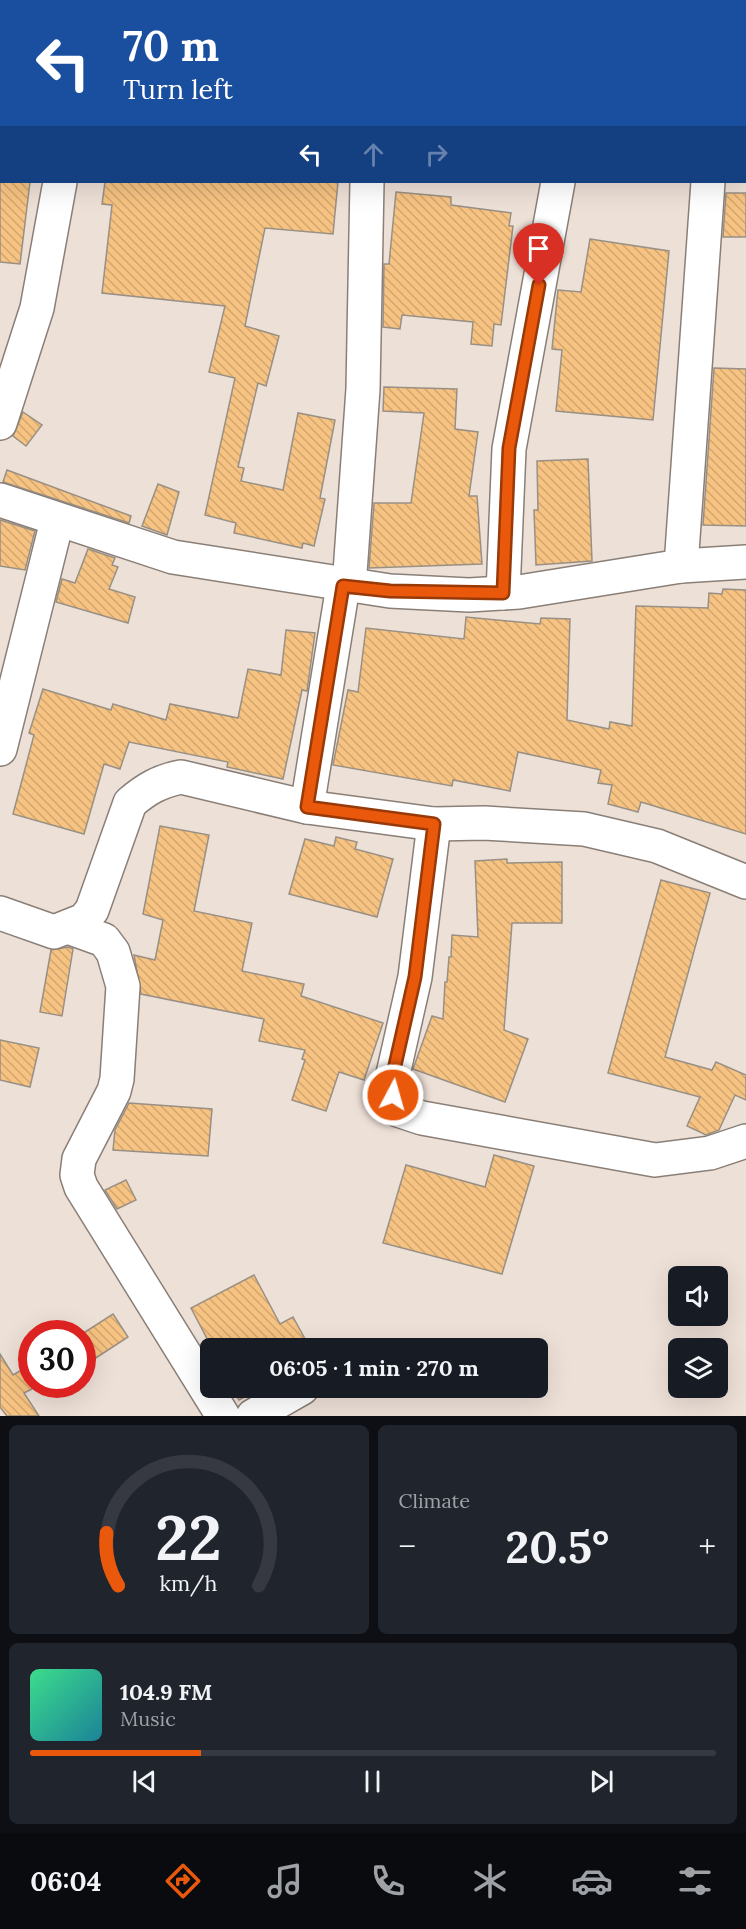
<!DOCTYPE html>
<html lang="en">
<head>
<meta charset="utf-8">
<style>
  body { margin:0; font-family:Lora,serif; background:#20242c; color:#f1f3f6; height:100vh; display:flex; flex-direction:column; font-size:22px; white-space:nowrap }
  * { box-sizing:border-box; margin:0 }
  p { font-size:20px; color:#9ea1a6 }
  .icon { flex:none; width:33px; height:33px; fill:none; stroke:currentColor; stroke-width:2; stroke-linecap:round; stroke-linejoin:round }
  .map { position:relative; height:1416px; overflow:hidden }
  .sheet { display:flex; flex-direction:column; gap:9px; padding:9px; background:#0d0f14; flex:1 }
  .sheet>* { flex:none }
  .top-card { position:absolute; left:0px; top:0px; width:747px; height:183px; box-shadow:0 6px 24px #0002; background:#1a4fa0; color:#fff; overflow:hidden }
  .fabs { position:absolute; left:668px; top:1266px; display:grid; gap:12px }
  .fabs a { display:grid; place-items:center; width:60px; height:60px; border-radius:9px; background:#171b24; box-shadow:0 6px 24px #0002; font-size:30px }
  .speed { position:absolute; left:18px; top:1320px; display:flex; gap:12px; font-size:30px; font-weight:700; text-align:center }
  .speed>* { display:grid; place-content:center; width:78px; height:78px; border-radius:50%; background:#171b24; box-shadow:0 6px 24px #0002; line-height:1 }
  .speed .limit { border:9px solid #d22; background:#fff; color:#111 }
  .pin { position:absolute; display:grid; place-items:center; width:51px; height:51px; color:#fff; margin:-62px -26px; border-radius:50% 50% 50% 0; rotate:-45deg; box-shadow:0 0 6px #0007 }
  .pin .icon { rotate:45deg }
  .me { position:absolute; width:66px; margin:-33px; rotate:6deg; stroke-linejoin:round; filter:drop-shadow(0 0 4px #0008) }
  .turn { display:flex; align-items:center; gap:21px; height:126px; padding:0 24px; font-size:27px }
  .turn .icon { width:78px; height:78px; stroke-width:2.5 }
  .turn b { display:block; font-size:42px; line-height:51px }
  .lanes { display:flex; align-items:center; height:57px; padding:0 24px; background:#0003; justify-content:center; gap:30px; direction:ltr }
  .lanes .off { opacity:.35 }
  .big { font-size:45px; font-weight:700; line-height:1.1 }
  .sheet .card { flex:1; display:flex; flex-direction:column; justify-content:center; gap:9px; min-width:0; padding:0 21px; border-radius:9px; background:#20242c }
  .sheet .dial { align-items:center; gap:0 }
  .dial svg { height:156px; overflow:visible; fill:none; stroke:#363941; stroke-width:7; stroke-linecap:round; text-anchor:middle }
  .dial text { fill:#f1f3f6; stroke:none }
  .song { display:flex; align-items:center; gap:18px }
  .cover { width:72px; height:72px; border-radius:9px; background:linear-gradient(135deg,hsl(150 70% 55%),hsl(190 70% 35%)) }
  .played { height:6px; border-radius:3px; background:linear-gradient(90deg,#ea580c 25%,#363941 25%) }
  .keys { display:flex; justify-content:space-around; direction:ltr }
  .heat { display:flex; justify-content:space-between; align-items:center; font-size:33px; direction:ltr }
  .sheet .tiles { flex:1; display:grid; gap:9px; grid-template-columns:1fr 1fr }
  .card:last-child { grid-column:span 2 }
  .trip { position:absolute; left:200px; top:1338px; width:348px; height:60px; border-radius:9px; background:#171b24; box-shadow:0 6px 24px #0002; font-weight:700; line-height:60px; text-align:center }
  .tabs { display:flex; height:96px; justify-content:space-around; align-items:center; background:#090b0e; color:#9ea1a6 }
  .tabs .icon { width:42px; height:42px }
  .tabs .current { color:#ea580c }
  .tabs b { font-size:27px; color:#f1f3f6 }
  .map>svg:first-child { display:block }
</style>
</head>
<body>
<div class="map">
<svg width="746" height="1416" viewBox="0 0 746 1416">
  <defs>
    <pattern id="building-back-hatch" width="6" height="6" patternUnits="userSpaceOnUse" patternTransform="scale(1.5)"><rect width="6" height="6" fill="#f7c382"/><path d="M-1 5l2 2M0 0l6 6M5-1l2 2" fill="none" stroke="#d3a66f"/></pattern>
  </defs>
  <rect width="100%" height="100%" fill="#ede0d7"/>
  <g fill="url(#building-back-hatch)" stroke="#999085" stroke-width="1.5">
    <polygon points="0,182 30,182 20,264 0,262"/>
    <polygon points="105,182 338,182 333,234 265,228 245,326 279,336 266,386 258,383 238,467 244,468 241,481 283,490 298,413 335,420 320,498 325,499 314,546 303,543 302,548 234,533 236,523 205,515 235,378 209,372 225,306 102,293 112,205 102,204"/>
    <polygon points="396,192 451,197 451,205 511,213 509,226 513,226 501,325 494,324 492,346 471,344 473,322 402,315 400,329 383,327 384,264 389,264"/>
    <polygon points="726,193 746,193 746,237 723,237"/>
    <polygon points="590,239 669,251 653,420 556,411 562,350 552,349 558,290 581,292"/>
    <polygon points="714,368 746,369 746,526 703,525"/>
    <polygon points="384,387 457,389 455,429 478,432 469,496 477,496 482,564 369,568 374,503 411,503 424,413 383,411"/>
    <polygon points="23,412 42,425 26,446 13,436"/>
    <polygon points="588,459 592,561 536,565 534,510 538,510 537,461"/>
    <polygon points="7,470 131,516 129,523 3,482"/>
    <polygon points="158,484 179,492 167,535 142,526"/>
    <polygon points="0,520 35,531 25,570 0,566"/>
    <polygon points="88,549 115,558 112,565 118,567 109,589 135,597 128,623 56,602 62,579 75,583"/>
    <polygon points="723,589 746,590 746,834 641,802 638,812 608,804 612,785 598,783 601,770 518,752 510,791 453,780 452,786 333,765 348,690 358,692 366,628 464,639 466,617 540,624 541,618 570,619 567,720 609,729 610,722 632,726 636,606 708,608 709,593 722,594"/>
    <polygon points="286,630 315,633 307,691 302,690 283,779 227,767 228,762 129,742 120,769 104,764 84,834 13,814 34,735 29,733 43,689 111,710 113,704 166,720 170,704 238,718 248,669 281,675"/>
    <polygon points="160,826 209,835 194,911 252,923 242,971 304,984 301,996 383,1023 364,1080 339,1072 326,1111 292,1100 305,1060 302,1059 305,1050 259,1041 264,1019 141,994 134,955 155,960 163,920 143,914"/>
    <polygon points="336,837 357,842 355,849 393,859 377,917 289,894 305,839 334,846"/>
    <polygon points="507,859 507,863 562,862 562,923 512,923 504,1030 528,1039 505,1102 413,1069 432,1016 443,1019 445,982 447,982 449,957 451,957 452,935 478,937 475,861"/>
    <polygon points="661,880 710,893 665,1057 712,1070 716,1062 746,1075 746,1100 735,1095 719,1130 706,1135 687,1126 700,1097 608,1073"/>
    <polygon points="68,947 73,949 62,1016 40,1012 51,950"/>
    <polygon points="0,1040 39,1048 30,1087 0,1080"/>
    <polygon points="129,1103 212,1109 208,1156 113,1150 115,1130"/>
    <polygon points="494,1155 534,1166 502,1274 383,1243 406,1165 485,1187"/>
    <polygon points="126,1180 136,1200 117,1209 105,1190"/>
    <polygon points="254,1275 280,1324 293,1317 310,1348 212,1348 191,1308"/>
    <polygon points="113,1314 128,1337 82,1367 82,1334"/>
    <polygon points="0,1354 13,1375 32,1364 32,1389 24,1393 39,1416 7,1416 0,1407"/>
    <polygon points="232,1388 262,1388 239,1400"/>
  </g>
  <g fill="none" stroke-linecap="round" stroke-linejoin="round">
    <g stroke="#8a7f77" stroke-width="36">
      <g id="minor">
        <polyline points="81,2 82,0"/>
        <polyline points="393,2 393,0"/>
        <polyline points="583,2 583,0"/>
        <polyline points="721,2 721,0"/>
        <polyline points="0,423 37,308 60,182"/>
        <polyline points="0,500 173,557 390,591 469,595 519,592 681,566 746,562"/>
        <polyline points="681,566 708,182"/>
        <polyline points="349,587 363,389 367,182"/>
        <polyline points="503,593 509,449 558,182"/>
        <polyline points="0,749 57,521"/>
        <polyline points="307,807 343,586"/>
        <polyline points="434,824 415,977 391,1083 398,1110 422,1118 655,1160 710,1153 746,1141"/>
        <path d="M0 913 54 932 84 920 92 910 130 803C146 789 160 781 181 777L307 807 434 824 484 823 584 829 657 846 746 882"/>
        <polyline points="68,927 104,940 113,952 123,986 117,1079 114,1091 79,1159 77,1175 81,1187 223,1416"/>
        <polyline points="253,1416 302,1388"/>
      </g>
    </g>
    <use href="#minor" stroke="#fff" stroke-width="33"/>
  </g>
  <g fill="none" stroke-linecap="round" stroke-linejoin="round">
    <g stroke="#983908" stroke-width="15">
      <polyline id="route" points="393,1095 391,1083 415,977 434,824 307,807 343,586 390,591 503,593 509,448 539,285"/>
    </g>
    <use href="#route" stroke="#ea580c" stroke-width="10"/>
  </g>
</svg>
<div class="fabs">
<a><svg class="icon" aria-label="sound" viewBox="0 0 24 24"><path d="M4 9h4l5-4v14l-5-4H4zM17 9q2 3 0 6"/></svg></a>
<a><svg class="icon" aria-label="layers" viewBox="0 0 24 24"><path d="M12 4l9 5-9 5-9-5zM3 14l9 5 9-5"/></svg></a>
</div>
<div class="speed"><div class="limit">30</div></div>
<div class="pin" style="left:539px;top:285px;background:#d93025"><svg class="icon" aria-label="arrive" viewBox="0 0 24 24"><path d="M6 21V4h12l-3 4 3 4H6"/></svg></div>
<svg class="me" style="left:393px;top:1095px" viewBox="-20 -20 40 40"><circle r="17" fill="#ea580c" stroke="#fff" stroke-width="3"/><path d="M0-11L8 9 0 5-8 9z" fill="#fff"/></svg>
<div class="trip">06:05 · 1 min · 270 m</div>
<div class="top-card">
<div class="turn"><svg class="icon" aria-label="left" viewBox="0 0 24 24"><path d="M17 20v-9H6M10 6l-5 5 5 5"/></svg><div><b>70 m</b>Turn left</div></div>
<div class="lanes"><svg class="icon" aria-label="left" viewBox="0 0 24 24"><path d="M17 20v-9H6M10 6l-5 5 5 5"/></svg><svg class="icon off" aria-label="ahead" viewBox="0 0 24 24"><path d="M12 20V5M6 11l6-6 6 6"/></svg><svg class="icon off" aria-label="right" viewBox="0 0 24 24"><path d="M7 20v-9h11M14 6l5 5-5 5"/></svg></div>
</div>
</div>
<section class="sheet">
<div class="tiles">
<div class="card dial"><svg viewBox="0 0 100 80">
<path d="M14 69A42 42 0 1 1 86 69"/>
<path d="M14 69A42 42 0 0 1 8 42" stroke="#ea580c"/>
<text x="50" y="56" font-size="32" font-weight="700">22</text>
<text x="50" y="72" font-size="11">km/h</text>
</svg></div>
<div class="card"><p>Climate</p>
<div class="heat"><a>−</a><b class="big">20.5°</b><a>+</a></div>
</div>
<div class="card">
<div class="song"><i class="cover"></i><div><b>104.9 FM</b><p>Music</p></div></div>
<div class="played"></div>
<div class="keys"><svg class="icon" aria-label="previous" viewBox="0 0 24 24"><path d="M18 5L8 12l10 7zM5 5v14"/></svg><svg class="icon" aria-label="pause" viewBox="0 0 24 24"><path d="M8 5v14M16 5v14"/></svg><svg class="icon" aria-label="next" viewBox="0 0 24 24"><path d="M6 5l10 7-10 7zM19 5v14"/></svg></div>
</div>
</div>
</section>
<nav class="tabs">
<b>06:04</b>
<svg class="icon current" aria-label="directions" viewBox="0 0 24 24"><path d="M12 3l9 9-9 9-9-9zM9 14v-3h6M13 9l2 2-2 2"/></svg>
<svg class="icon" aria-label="music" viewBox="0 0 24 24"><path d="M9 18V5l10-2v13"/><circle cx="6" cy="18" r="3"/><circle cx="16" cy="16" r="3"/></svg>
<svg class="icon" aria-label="phone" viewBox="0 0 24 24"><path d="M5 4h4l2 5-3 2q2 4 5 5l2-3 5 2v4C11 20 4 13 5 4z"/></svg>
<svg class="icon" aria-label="climate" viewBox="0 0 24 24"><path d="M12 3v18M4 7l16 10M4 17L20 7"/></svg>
<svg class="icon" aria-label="car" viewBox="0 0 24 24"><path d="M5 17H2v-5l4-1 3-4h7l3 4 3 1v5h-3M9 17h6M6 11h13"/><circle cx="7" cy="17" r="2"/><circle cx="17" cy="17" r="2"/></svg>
<svg class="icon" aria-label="filters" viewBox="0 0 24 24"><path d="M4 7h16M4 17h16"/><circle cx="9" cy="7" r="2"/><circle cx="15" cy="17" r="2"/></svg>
</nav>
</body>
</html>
